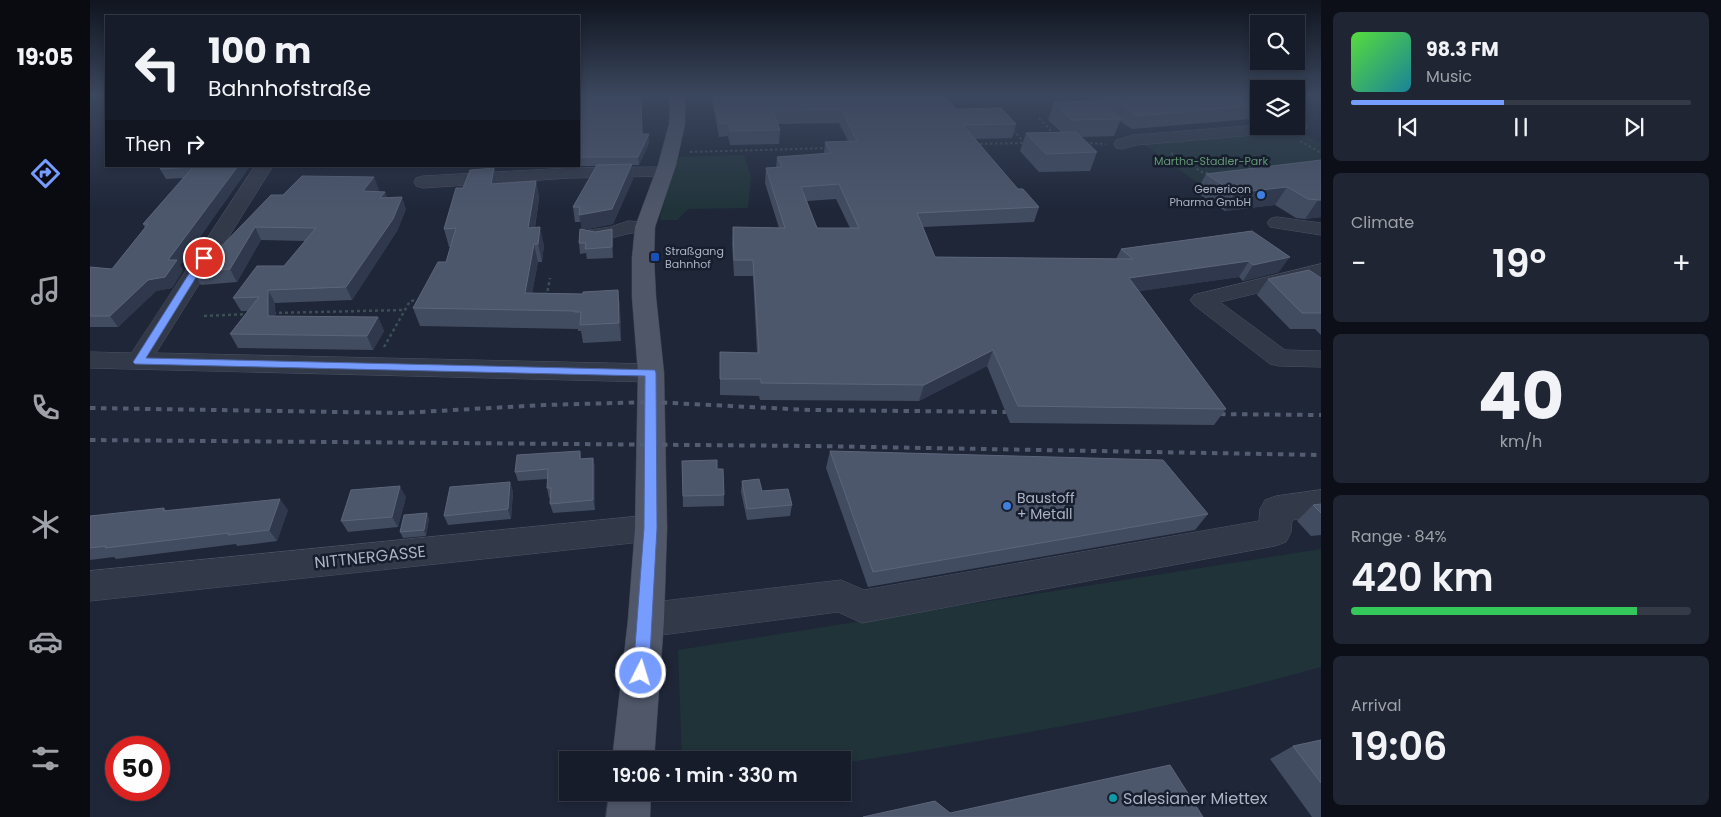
<!DOCTYPE html>
<html lang="en">
<head>
<meta charset="utf-8">
<style>
  body { margin:0; font-family:Poppins,sans-serif; background:#1f2532; color:#f1f3f6; height:100vh; display:flex; flex-direction:column; font-size:19px; white-space:nowrap }
  * { box-sizing:border-box; margin:0 }
  p { font-size:16px; color:#9ea1a8 }
  .icon { flex:none; width:28px; height:28px; fill:none; stroke:currentColor; stroke-width:2; stroke-linecap:round; stroke-linejoin:round }
  .map { position:relative; flex:1; overflow:hidden }
  .panel { display:flex; flex-direction:column; gap:12px; padding:12px; background:#0c0f17; width:400px }
  .panel>* { flex:none }
  .top-card { position:absolute; left:15px; top:15px; width:475px; height:152px; border-radius:0px; box-shadow:0 2px 8px #0003,0 0 0 1px #353a47; background:#161c2a; color:#f1f3f6; overflow:hidden }
  .buttons { position:absolute; left:1160px; top:15px; display:grid; gap:10px }
  .buttons a { display:grid; place-items:center; width:55px; height:55px; border-radius:0px; background:#161c2a; box-shadow:0 2px 8px #0003,0 0 0 1px #353a47; font-size:25px }
  .speed { position:absolute; left:15px; top:736px; display:flex; gap:10px; font-size:25px; font-weight:700; text-align:center }
  .speed>* { display:grid; place-content:center; width:65px; height:65px; border-radius:50%; background:#161c2a; box-shadow:0 2px 8px #0003,0 0 0 1px #353a47; line-height:1 }
  .speed .limit { border:8px solid #d22; background:#fff; color:#111 }
  .pin { position:absolute; display:grid; place-items:center; width:42px; height:42px; color:#fff; margin:-21px; border:2px solid #fff; border-radius:50%; box-shadow:0 1px 5px #0007 }
  .me { position:absolute; width:55px; margin:-28px; rotate:5deg; stroke-linejoin:round; filter:drop-shadow(0 0 4px #0008) }
  .turn { display:flex; align-items:center; gap:18px; height:105px; padding:0 20px; font-size:22px }
  .turn .icon { width:65px; height:65px; stroke-width:2.5 }
  .turn b { display:block; font-size:35px; line-height:42px }
  .then { display:flex; align-items:center; height:48px; padding:0 20px; background:#0003; gap:10px; font-size:19px }
  .big { font-size:38px; font-weight:600; line-height:1.1 }
  .panel .card { flex:1; display:flex; flex-direction:column; justify-content:center; gap:8px; min-width:0; padding:0 18px; border-radius:8px; background:#1f2532 }
  .panel .dial { align-items:center; gap:0 }
  .dial b { font-size:65px; line-height:1 }
  .song { display:flex; align-items:center; gap:15px }
  .cover { width:60px; height:60px; border-radius:8px; background:linear-gradient(135deg,hsl(110 70% 55%),hsl(190 70% 35%)) }
  .played { height:5px; border-radius:2px; background:linear-gradient(90deg,#779cff 45%,#353a47 45%) }
  .keys { display:flex; justify-content:space-around; direction:ltr }
  .heat { display:flex; justify-content:space-between; align-items:center; font-size:28px; direction:ltr }
  .charge { height:8px; border-radius:4px; background:linear-gradient(90deg,#34c759 84%,#353a47 0) }
  .trip { position:absolute; left:469px; top:751px; width:292px; height:50px; border-radius:0px; background:#161c2a; box-shadow:0 2px 8px #0003,0 0 0 1px #353a47; font-weight:600; line-height:50px; text-align:center }
  main { display:flex; flex:1; min-height:0 }
  .dock { display:flex; flex-direction:column; width:90px; justify-content:space-around; align-items:center; background:#090b11; color:#9ea1a8 }
  .dock .icon { width:35px; height:35px }
  .dock .current { color:#779cff }
  .dock b { font-size:22px; color:#f1f3f6 }
  .map>svg:first-child { display:block }
</style>
</head>
<body>
<main>
<nav class="dock">
<b>19:05</b>
<svg class="icon current" aria-label="directions" viewBox="0 0 24 24"><path d="M12 3l9 9-9 9-9-9zM9 14v-3h6M13 9l2 2-2 2"/></svg>
<svg class="icon" aria-label="music" viewBox="0 0 24 24"><path d="M9 18V5l10-2v13"/><circle cx="6" cy="18" r="3"/><circle cx="16" cy="16" r="3"/></svg>
<svg class="icon" aria-label="phone" viewBox="0 0 24 24"><path d="M5 4h4l2 5-3 2q2 4 5 5l2-3 5 2v4C11 20 4 13 5 4z"/></svg>
<svg class="icon" aria-label="climate" viewBox="0 0 24 24"><path d="M12 3v18M4 7l16 10M4 17L20 7"/></svg>
<svg class="icon" aria-label="car" viewBox="0 0 24 24"><path d="M5 17H2v-5l4-1 3-4h7l3 4 3 1v5h-3M9 17h6M6 11h13"/><circle cx="7" cy="17" r="2"/><circle cx="17" cy="17" r="2"/></svg>
<svg class="icon" aria-label="filters" viewBox="0 0 24 24"><path d="M4 7h16M4 17h16"/><circle cx="9" cy="7" r="2"/><circle cx="15" cy="17" r="2"/></svg>
</nav>
<div class="map">
<svg width="1231" height="817" viewBox="0 0 1231 817">
  <rect width="100%" height="100%" fill="#1e2638"/>
  <g fill="#203339">
    <polygon points="1206,130 1231,143 1231,175 1112,186 1051,142"/>
    <polygon points="654,155 661,177 658,208 598,209 587,220 570,220 571,211 589,157"/>
    <path d="M1231 549V667C1074 711 913 738 753 763L752 760H592L588 650Z"/>
  </g>
  <g fill="none" stroke-linecap="round" stroke-linejoin="round">
    <g stroke="#4c5364" stroke-width="1">
      <g id="minor">
        <polygon points="1146,96 1169,98 1169,109 1148,99"/>
        <polygon points="1206,121 1216,123 1218,126 1216,129 1210,131 1046,145 1032,149 1026,148 1024,144 1026,140 1044,135 1169,125 1169,126 1206,126"/>
        <polygon points="165,166 183,166 66,353 561,364 570,367 574,373 570,379 561,382 0,368 0,352 41,353"/>
        <polygon points="574,167 580,168 583,172 580,176 479,178 333,188 326,186 324,182 326,178 333,176 479,168"/>
        <polygon points="1187,217 1231,223 1231,235 1180,227 1177,223 1180,219"/>
        <path d="M539 221 562 223 565 227 562 231C555 233 548 232 542 233 524 236 512 244 493 239L490 235 493 231 520 227Z"/>
        <polygon points="1231,264 1231,278 1130,302 1195,350 1231,351 1231,367 1189,366 1180,364 1104,305 1100,300 1104,295"/>
        <polygon points="1231,490 1231,516 1202,520 1201,532 1196,542 1185,546 772,623 748,612 556,637 543,632 538,620 543,608 556,603 751,580 774,590 1169,521 1170,509 1175,500 1186,496"/>
        <polygon points="561,515 572,519 577,528 572,537 561,541 0,601 0,571"/>
      </g>
    </g>
    <g stroke="#3b4252" stroke-width="1">
      <g id="major">
        <polygon points="580,96 595,96 595,124 586,165 565,227 564,258 566,297 574,373 577,528 574,620 564,760 522,760 538,620 545,528 548,373 542,297 542,258 545,227 568,165 579,124"/>
        <polygon points="519,792 561,792 560,817 516,817"/>
      </g>
    </g>
    <g stroke="#3b4f54" stroke-width="2" stroke-dasharray="2.5 2.5" stroke-linecap="butt">
      <polyline points="949,118 964,134"/>
      <polyline points="923,130 935,143"/>
      <polyline points="1210,141 1231,153"/>
      <polyline points="995,143 1016,144"/>
      <polyline points="885,144 936,143"/>
      <polyline points="600,152 739,148"/>
      <polyline points="1081,153 1112,172 1122,174"/>
    </g>
    <g stroke="#3b4f54" stroke-width="2.5" stroke-dasharray="3 3" stroke-linecap="butt">
      <polyline points="454,294 457,294 460,278"/>
      <polyline points="183,313 314,310"/>
      <polyline points="114,316 159,314"/>
      <polyline points="294,347 320,301 330,300"/>
    </g>
    <use href="#minor" fill="#323949" fill-rule="evenodd"/>
    <use href="#major" fill="#4f5769" fill-rule="evenodd"/>
    <g stroke="#535c70" stroke-width="4" stroke-dasharray="5.5 5.5" stroke-linecap="butt">
      <polyline points="0,408 311,413 454,405 561,402 720,410 916,412"/>
      <polyline points="1119,414 1231,415"/>
      <polyline points="0,440 724,446 1231,455"/>
    </g>
  </g>
  <g fill="#424c61" fill-rule="evenodd">
    <polygon points="489,96 552,134 559,143 549,165 542,165 543,179 523,224 492,230 505,232 522,229 523,240 523,258 497,259 496,253 490,254 489,243 492,230 491,222 485,222 483,207 506,166 489,166"/>
    <path d="M621 96H855L866 109 926 124 922 138 885 139 928 189 949 207 944 222 833 227 845 257 1026 259 1031 249 1162 231 1189 272 1153 281 1149 277 1049 291 1136 409 1124 425 920 423 897 366 829 401 670 400 669 396 630 395V352L667 353 663 276H644L642 243 643 227 689 228 675 183 676 168H686L687 157 734 154 735 142 758 141 749 123 688 124 690 130 689 144 640 145 638 136 629 137ZM746 199 760 228H727L717 201Z"/>
    <polygon points="996,96 1151,96 1168,105 1161,119 1042,129 1030,121 1024,136 991,137 1007,152 1000,171 949,172 930,151 936,133 971,132 958,120 964,102 1003,101"/>
    <polygon points="1231,160 1231,217 1215,219 1206,218 1185,205 1135,211 1106,192 1116,174"/>
    <polygon points="73,166 160,166 90,265 93,270 82,288 66,291 28,327 0,327 0,267 22,269 55,228 53,224 93,178 76,179 70,169"/>
    <polygon points="404,168 408,184 446,181 449,198 445,228 454,245 452,262 448,262 442,293 493,294 528,290 530,308 531,341 493,343 491,331 488,331 488,329 330,326 323,308 356,262 361,247 359,247 354,229 373,188"/>
    <polygon points="289,189 287,191 295,192 297,198 316,209 307,231 262,300 185,303 185,316 288,317 294,331 283,350 148,348 140,334 158,311 151,311 143,298 194,266 215,241 171,240 147,282 111,285 102,272 193,195"/>
    <polygon points="1231,278 1231,335 1225,329 1200,329 1167,295 1178,279"/>
    <polygon points="490,451 491,459 503,458 505,467 505,510 463,513 460,504 460,498 459,498 457,488 457,479 428,481 425,472"/>
    <polygon points="740,451 1118,514 1105,530 778,587 736,468"/>
    <polygon points="592,461 634,495 634,506 593,507"/>
    <polygon points="652,481 672,491 702,505 700,516 657,520 651,492"/>
    <polygon points="420,482 423,492 421,519 358,525 354,516"/>
    <polygon points="316,497 308,527 258,532 251,521"/>
    <polygon points="1231,504 1231,535 1221,536 1207,521 1223,505"/>
    <polygon points="74,508 77,511 198,510 187,541 147,546 146,544 26,559 24,557 0,560 0,516"/>
    <polygon points="339,518 336,536 313,538 310,532"/>
    <polygon points="1231,740 1231,817 1222,817 1180,759 1203,746"/>
  </g>
  <g fill="#2f384c">
    <polygon points="559,134 559,143 549,165 548,157"/>
    <polygon points="542,164 543,179 523,224 492,230 489,215"/>
    <polygon points="148,166 160,166 90,265 93,270 82,288 66,291 28,327 20,316 78,260"/>
    <polygon points="404,168 408,185 401,184"/>
    <polygon points="284,177 289,189 278,203 273,191"/>
    <polygon points="446,181 449,198 442,246 438,228"/>
    <polygon points="1197,187 1185,205 1135,211 1145,193"/>
    <polygon points="295,192 300,204 290,198"/>
    <polygon points="312,197 316,209 307,231 262,300 256,287"/>
    <polygon points="1228,200 1231,200 1231,217 1215,219"/>
    <polygon points="165,227 171,240 147,282 140,269"/>
    <polygon points="450,227 454,245 452,262 448,244"/>
    <polygon points="522,229 523,240 523,258 522,247"/>
    <polygon points="444,244 448,262 439,311 435,293"/>
    <polygon points="1200,257 1189,272 1153,281 1163,265"/>
    <polygon points="1159,261 1149,277 1031,294 1039,278"/>
    <polygon points="178,290 185,303 186,329 178,316"/>
    <polygon points="528,290 530,308 531,341 529,323"/>
    <polygon points="288,317 294,331 283,350 277,336"/>
    <polygon points="903,350 897,366 829,401 834,385"/>
    <polygon points="503,458 505,467 505,510 503,500"/>
    <polygon points="420,482 423,492 421,519 418,509"/>
    <polygon points="310,486 316,497 308,527 302,517"/>
    <polygon points="190,499 198,510 187,541 179,530"/>
    <polygon points="337,513 339,518 336,536 334,530"/>
  </g>
  <g fill="#4d576c" stroke="#5c657a" fill-rule="evenodd">
    <polygon points="489,96 551,96 552,134 559,134 548,157 489,157 489,116 490,107 489,107"/>
    <path d="M624 96H855L866 109 911 108 926 124 873 125 928 189H933L949 207 827 213 845 257 1043 259 1031 249 1162 231 1200 257 1163 265 1159 261 1039 278 1136 409 928 406 903 350 834 385 671 383V379H630V352L669 353 663 260H644L643 227 695 228 676 168 692 167 687 157 741 153 735 142 767 141 751 109 683 111 690 130 640 131 638 123H629ZM749 184 769 228H727L711 187Z"/>
    <polygon points="1019,96 1151,96 1168,105 1048,116"/>
    <polygon points="1011,101 1031,119 982,120 964,102"/>
    <polygon points="986,132 1007,152 956,154 936,133"/>
    <polygon points="1231,160 1231,200 1228,200 1218,199 1197,187 1145,193 1116,174"/>
    <polygon points="542,164 522,209 489,215 490,207 483,207 507,165"/>
    <polygon points="73,166 148,166 78,260 87,260 75,277 58,280 20,316 0,316 0,267 22,269 58,224 53,224 103,167 70,169"/>
    <polygon points="404,168 401,184 446,181 438,228 450,227 448,244 444,244 435,293 493,294 493,292 528,290 529,323 490,325 491,312 485,312 485,311 323,308 348,262 356,262 366,228 354,229 366,188 373,188 380,170"/>
    <polygon points="212,176 284,177 273,191 295,192 290,198 312,197 303,219 256,287 178,290 178,316 288,317 277,336 140,334 169,297 143,298 167,266 194,266 226,228 165,227 140,269 102,272 114,255 123,255 181,195 193,195"/>
    <polygon points="490,229 505,232 522,229 522,247 495,249 496,243 489,243"/>
    <polygon points="1219,270 1231,278 1231,313 1212,313 1178,279"/>
    <polygon points="490,451 490,459 503,458 503,500 460,504 461,488 457,488 458,469 425,472 427,455"/>
    <polygon points="740,451 1073,460 1118,514 783,572"/>
    <polygon points="627,460 627,469 633,469 634,495 593,496 592,461"/>
    <polygon points="669,479 672,491 698,489 702,505 657,509 652,481"/>
    <polygon points="420,482 418,509 354,516 360,487"/>
    <polygon points="310,486 302,517 251,521 261,490"/>
    <polygon points="190,499 179,530 138,535 139,533 15,548 16,546 0,548 0,516 74,508 73,511"/>
    <polygon points="1231,504 1231,513 1223,505"/>
    <polygon points="337,513 334,530 310,532 314,515"/>
    <polygon points="1231,740 1231,783 1203,746"/>
    <polygon points="1080,765 1113,817 773,817 845,801 860,813"/>
  </g>
  <linearGradient id="sky" x2="0" y2="1"><stop stop-color="#10151f"/><stop offset="0.45" stop-color="#3b475e"/><stop offset="1" stop-color="#3b475e" stop-opacity="0"/></linearGradient>
  <rect width="1231" height="211" fill="url(#sky)"/>
  <polygon fill="#779cff" stroke="#4d65a6" points="114,256 118,258 56,358 565,370 566,373 567,528 559,673 557,678 551,680 545,678 543,673 554,528 555,376 45,364 43,362 45,359 109,258"/>
  <g fill="#3f7fe0" stroke="#171e2d" stroke-width="2">
    <circle cx="1171" cy="195" r="5"/>
    <circle cx="917" cy="506" r="5"/>
  </g>
  <rect fill="#1a4fb4" stroke="#171e2d" stroke-width="2" x="560" y="252" width="10" height="10" rx="2.5"/>
  <circle fill="#0f9aa8" stroke="#171e2d" stroke-width="2" cx="1023" cy="798" r="5"/>
  <g text-anchor="middle" dominant-baseline="central" stroke-width="5" stroke-linejoin="round" paint-order="stroke">
    <g font-size="11" fill="#629774" stroke="#171e2d">
      <text x="1121" y="161">Martha-Stadler-Park</text>
    </g>
    <g font-size="11" fill="#acb3c6" stroke="#171e2d" text-anchor="end">
      <text x="1161" y="189">Genericon<tspan x="1161" dy="13">Pharma GmbH</tspan></text>
      <text x="575" y="251" text-anchor="start">Straßgang<tspan x="575" dy="13">Bahnhof</tspan></text>
    </g>
    <g font-size="14" fill="#acb3c6" stroke="#171e2d" text-anchor="start">
      <text x="927" y="498">Baustoff<tspan x="927" dy="16">+ Metall</tspan></text>
    </g>
    <g font-size="16" fill="#acb3c6" stroke="#171e2d">
      <text transform="translate(280 557) rotate(-6)">NITTNERGASSE</text>
    </g>
    <g font-size="16" fill="#acb3c6" stroke="#171e2d" text-anchor="start">
      <text x="1033" y="798">Salesianer Miettex</text>
    </g>
  </g>
</svg>
<div class="buttons">
<a><svg class="icon" aria-label="search" viewBox="0 0 24 24"><circle cx="10" cy="10" r="6"/><path d="M15 15l6 6"/></svg></a>
<a><svg class="icon" aria-label="layers" viewBox="0 0 24 24"><path d="M12 4l9 5-9 5-9-5zM3 14l9 5 9-5"/></svg></a>
</div>
<div class="speed"><div class="limit">50</div></div>
<div class="pin" style="left:114px;top:258px;background:#d93025"><svg class="icon" aria-label="arrive" viewBox="0 0 24 24"><path d="M6 21V4h12l-3 4 3 4H6"/></svg></div>
<svg class="me" style="left:551px;top:673px" viewBox="-20 -20 40 40"><circle r="17" fill="#779cff" stroke="#fff" stroke-width="3"/><path d="M0-11L8 9 0 5-8 9z" fill="#fff"/></svg>
<div class="trip">19:06 · 1 min · 330 m</div>
<div class="top-card">
<div class="turn"><svg class="icon" aria-label="left" viewBox="0 0 24 24"><path d="M17 20v-9H6M10 6l-5 5 5 5"/></svg><div><b>100 m</b>Bahnhofstraße</div></div>
<div class="then">Then<svg class="icon" aria-label="right" viewBox="0 0 24 24"><path d="M7 20v-9h11M14 6l5 5-5 5"/></svg></div>
</div>
</div>
<section class="panel">
<div class="card">
<div class="song"><i class="cover"></i><div><b>98.3 FM</b><p>Music</p></div></div>
<div class="played"></div>
<div class="keys"><svg class="icon" aria-label="previous" viewBox="0 0 24 24"><path d="M18 5L8 12l10 7zM5 5v14"/></svg><svg class="icon" aria-label="pause" viewBox="0 0 24 24"><path d="M8 5v14M16 5v14"/></svg><svg class="icon" aria-label="next" viewBox="0 0 24 24"><path d="M6 5l10 7-10 7zM19 5v14"/></svg></div>
</div>
<div class="card"><p>Climate</p>
<div class="heat"><a>−</a><b class="big">19°</b><a>+</a></div>
</div>
<div class="card dial"><b>40</b><p>km/h</p></div>
<div class="card"><p>Range · 84%</p><b class="big">420 km</b><div class="charge"></div></div>
<div class="card"><p>Arrival</p><b class="big">19:06</b></div>
</section>
</main>
</body>
</html>
